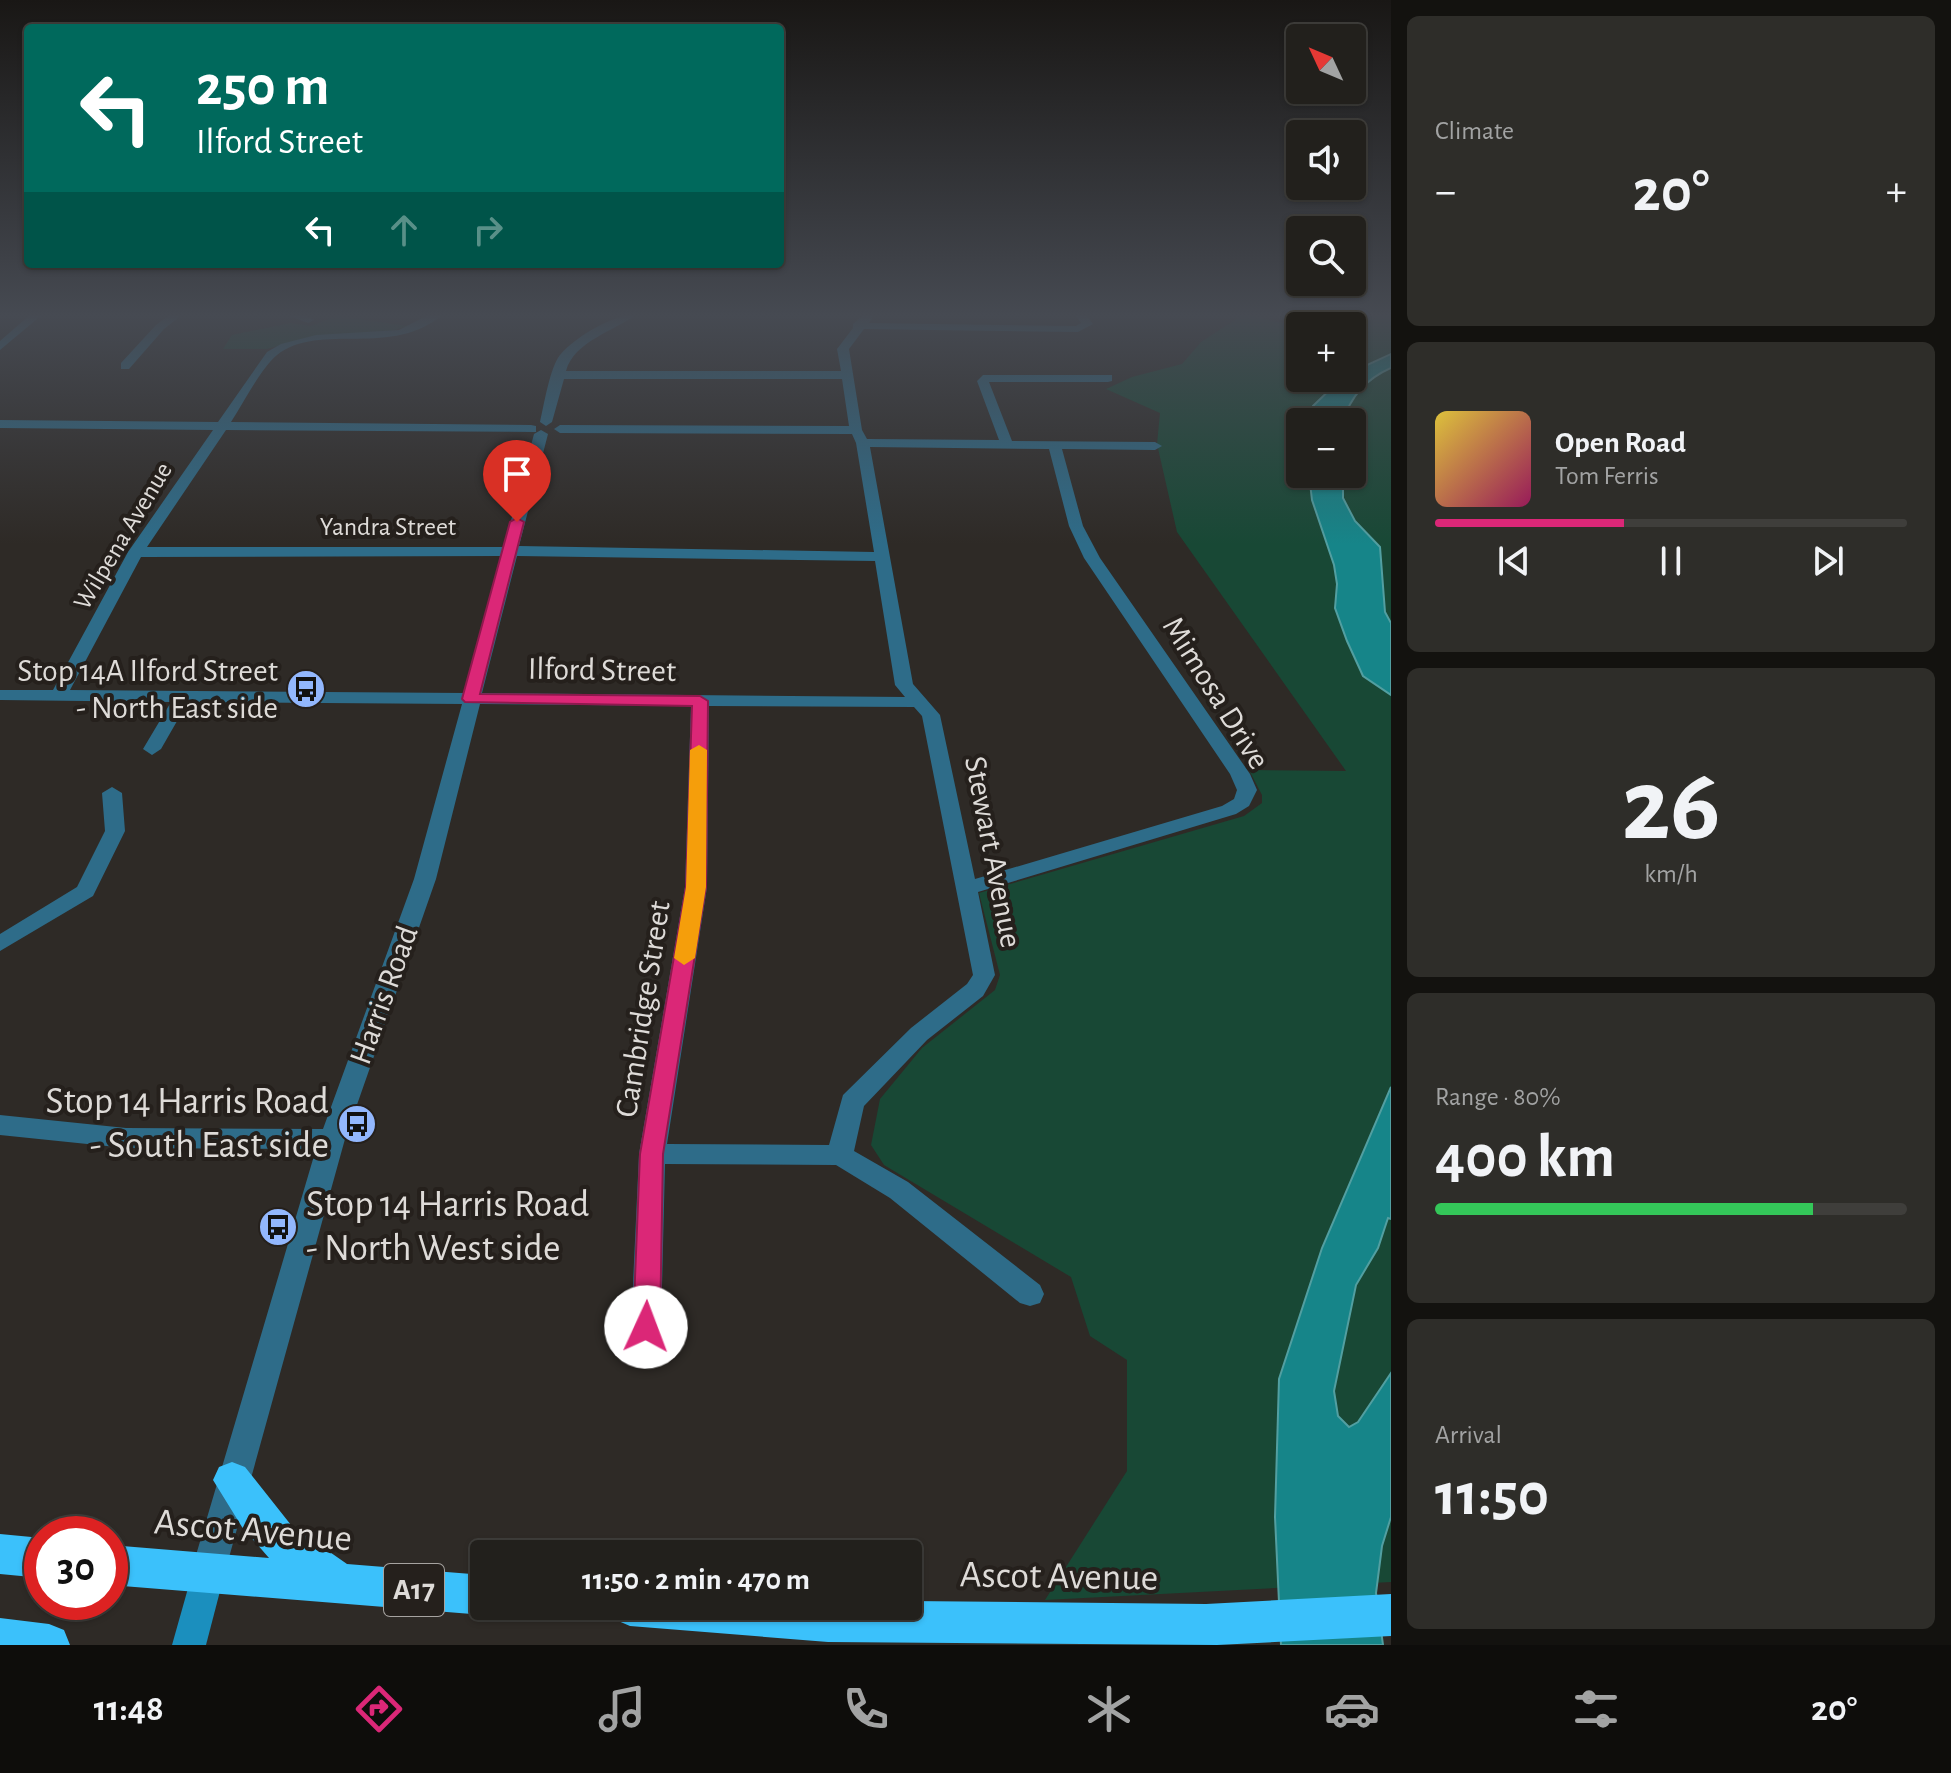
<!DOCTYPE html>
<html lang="en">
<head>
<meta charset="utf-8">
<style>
  body { margin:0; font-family:"Alegreya Sans",sans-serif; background:#2e2d29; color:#f1f3f6; height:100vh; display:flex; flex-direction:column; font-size:30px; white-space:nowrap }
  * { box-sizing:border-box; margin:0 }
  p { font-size:26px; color:#a2a3a3 }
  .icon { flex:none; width:44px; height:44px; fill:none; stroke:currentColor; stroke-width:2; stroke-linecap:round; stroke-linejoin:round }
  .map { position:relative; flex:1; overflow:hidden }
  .side { display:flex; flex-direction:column; gap:16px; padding:16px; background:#13120f; width:560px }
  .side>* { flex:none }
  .guide { position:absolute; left:24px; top:24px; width:760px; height:244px; border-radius:8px; box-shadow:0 2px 6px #0004,0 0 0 2px #3f3e3b; background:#00695c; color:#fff; overflow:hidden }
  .needle { width:52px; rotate:314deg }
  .buttons { position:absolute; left:1286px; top:24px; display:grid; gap:16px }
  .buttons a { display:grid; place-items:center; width:80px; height:80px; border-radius:8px; background:#22201c; box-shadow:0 2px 6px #0004,0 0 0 2px #3f3e3b; font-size:40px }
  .speed { position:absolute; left:24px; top:1516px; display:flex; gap:16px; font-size:40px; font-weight:700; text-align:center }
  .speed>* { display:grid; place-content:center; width:104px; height:104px; border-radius:50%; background:#22201c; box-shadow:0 2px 6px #0004,0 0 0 2px #3f3e3b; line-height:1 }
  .speed .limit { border:12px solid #d22; background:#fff; color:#111 }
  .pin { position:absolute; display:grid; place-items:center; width:68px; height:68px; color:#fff; margin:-82px -34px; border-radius:50% 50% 50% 0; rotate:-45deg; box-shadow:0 0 8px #0007 }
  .pin .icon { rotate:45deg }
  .me { position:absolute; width:88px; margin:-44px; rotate:2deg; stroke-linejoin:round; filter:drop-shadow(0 0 6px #0008) }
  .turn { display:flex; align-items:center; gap:28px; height:168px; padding:0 40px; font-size:36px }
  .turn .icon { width:104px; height:104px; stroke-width:2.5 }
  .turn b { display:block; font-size:56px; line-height:68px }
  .lanes { display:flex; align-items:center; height:76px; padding:0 40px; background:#0003; justify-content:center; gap:40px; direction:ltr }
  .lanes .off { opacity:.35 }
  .big { font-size:60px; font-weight:600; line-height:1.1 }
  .side .card { flex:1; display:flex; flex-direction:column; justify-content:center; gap:12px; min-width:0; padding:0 28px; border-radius:12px; background:#2e2d29 }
  .side .dial { align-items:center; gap:0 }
  .dial b { font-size:104px; line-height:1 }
  .song { display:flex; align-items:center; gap:24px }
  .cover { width:96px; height:96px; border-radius:12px; background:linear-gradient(135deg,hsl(50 70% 55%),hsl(330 70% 35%)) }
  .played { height:8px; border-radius:4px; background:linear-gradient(90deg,#db2777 40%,#3f3e3b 40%) }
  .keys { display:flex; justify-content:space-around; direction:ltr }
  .heat { display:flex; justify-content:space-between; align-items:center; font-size:44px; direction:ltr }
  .charge { height:12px; border-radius:6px; background:linear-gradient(90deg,#34c759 80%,#3f3e3b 0) }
  .trip { position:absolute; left:470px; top:1540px; width:452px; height:80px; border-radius:8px; background:#22201c; box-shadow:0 2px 6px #0004,0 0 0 2px #3f3e3b; font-weight:600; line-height:80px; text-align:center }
  .menu { display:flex; height:128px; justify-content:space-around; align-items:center; background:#0e0d0b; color:#a2a3a3 }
  .menu .icon { width:56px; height:56px }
  .menu .selected { color:#db2777 }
  .menu b { font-size:36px; color:#f1f3f6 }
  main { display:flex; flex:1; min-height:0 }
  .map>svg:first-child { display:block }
</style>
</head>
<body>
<main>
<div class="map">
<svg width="1391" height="1645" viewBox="0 0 1391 1645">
  <rect width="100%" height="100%" fill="#2e2a26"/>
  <g fill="#184835" fill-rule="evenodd">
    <path d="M1244 314 1286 324 1294 319 1303 321 1316 314H1391V1582L1045 1600 1127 1471V1360L1090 1336 1071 1277 884 1165 871 1145 880 1099 922 1048 995 990 1000 975 979 893 1244 816 1262 803V795L1249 770 1346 771 1177 532 1157 444 1160 413 1106 389 1132 377 1182 364 1201 342ZM1300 326H1352V378H1300ZM1300 422H1352V474H1300Z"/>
    <polygon points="337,316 408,326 391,331 306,338 267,349 223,349 232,335 291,323 311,326"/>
  </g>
  <g fill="#168589" stroke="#529fa1" stroke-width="2">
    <path d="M1391 354V368C1366 379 1350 397 1343 422H1314L1313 406 1342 378H1352V372Z"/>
    <polygon points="1309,474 1343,474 1343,498 1355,521 1380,547 1385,612 1391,623 1391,695 1363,676 1347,641 1335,608 1337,584 1334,565 1312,500"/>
    <polygon points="1391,1087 1391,1219 1388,1218 1378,1248 1356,1285 1334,1391 1338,1416 1349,1427 1358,1422 1391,1373 1391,1517 1382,1546 1376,1593 1383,1645 1281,1645 1275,1517 1279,1379 1322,1248"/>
  </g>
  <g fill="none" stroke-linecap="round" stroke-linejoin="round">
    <g fill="#2e6c89" fill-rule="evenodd">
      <polygon points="31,314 43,314 0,350 0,341"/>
      <polygon points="171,314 183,314 164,329 129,369 121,369 121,363 156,325"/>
      <polygon points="284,314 301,314 314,320 308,323"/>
      <path d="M430 314H443C393 359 320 321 277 355 261 368 243 404 231 422L531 425 536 426V432L226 430 147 547H504L534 434 541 430 548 434 519 546 874 552 856 443 852 434 560 433 554 429 560 425 849 426 842 379H564L552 422 546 426 540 422C544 405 550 367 560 355 575 337 614 314 637 314 615 331 574 341 566 371H841L837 349 853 328V324L864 314H875L869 323 1076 326 1081 323 1075 314H1086L1093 324 1078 332 864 329 849 349 862 430 867 439 999 440 977 381 983 375H1112V381L1108 382H989L1012 441 1155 442 1162 446 1155 450 1062 449 1083 526 1100 558 1250 774 1257 790 1249 806 1236 814 978 892 995 975 983 996 927 1040 864 1106 854 1151 908 1182 1040 1285 1044 1294 1040 1303 1030 1306 1020 1303 890 1198 836 1165 665 1164 661 1327 656 1336 646 1340 636 1336 631 1327 639 1154 685 887 691 706 480 704 436 879 345 1139 225 1572 220 1584 208 1589 196 1584 191 1572 316 1149 126 1148 0 1135V1115L126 1128 323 1129 414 879 462 704 188 702 161 749 152 755 143 749 171 702 0 700V690H53L128 552 213 430 0 428V420L218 422 267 352 281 344 316 335 399 330ZM870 447 1049 449 1069 526 1084 558 1230 774 1237 790 1234 799 1222 806 975 879 940 715 913 684ZM502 556 465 693 70 690 141 557ZM517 556 875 561 895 685 905 697 482 693ZM709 706 914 707 922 716 973 975 967 984 911 1028 843 1095 829 1145 667 1144 707 887Z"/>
      <polygon points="112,787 122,793 125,831 93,896 0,951 0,934 77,887 105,831 102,793"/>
    </g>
    <polygon fill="#1b8fbe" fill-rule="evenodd" points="208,1555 220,1560 225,1572 206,1645 172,1645 196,1560"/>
    <g fill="#3bc1fb" fill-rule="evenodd">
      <polygon points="232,1462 245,1467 291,1525 347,1564 484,1575 484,1606 500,1606 498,1609 484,1615 110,1585 110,1545 269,1558 242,1527 213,1480 219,1467"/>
      <polygon points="0,1534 42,1538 42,1578 0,1574"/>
      <polygon points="1391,1594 1391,1636 1217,1645 828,1642 630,1626 616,1620 610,1606 908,1606 908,1601 1206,1604"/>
      <polygon points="0,1618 49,1624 64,1630 70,1645 0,1645"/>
    </g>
  </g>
  <linearGradient id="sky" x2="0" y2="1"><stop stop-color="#191715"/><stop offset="0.58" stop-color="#464a52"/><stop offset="1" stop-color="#464a52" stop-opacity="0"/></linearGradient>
  <rect width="1391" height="544" fill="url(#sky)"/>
  <polygon fill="#db2777" stroke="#8e194d" stroke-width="2" points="517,518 524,522 480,694 700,696 708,701 706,887 663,1154 660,1327 656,1335 646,1338 637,1335 633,1327 640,1154 686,887 692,706 465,702 462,699 510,522"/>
  <polygon fill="#f59e0b" points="699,745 707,750 706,887 695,958 684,965 674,958 686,887 690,750"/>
  <defs>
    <g id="bus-disc" transform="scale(2)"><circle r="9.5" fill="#92b7fd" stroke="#25201c"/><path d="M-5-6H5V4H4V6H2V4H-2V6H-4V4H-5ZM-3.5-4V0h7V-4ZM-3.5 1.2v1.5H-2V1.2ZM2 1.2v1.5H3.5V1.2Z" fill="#111"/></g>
  </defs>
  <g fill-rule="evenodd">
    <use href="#bus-disc" x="306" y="689"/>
    <use href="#bus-disc" x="357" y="1124"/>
    <use href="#bus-disc" x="278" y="1227"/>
  </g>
  <g text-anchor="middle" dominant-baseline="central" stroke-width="8" stroke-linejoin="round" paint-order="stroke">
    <g font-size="26" fill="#dedbd8" stroke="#25201c">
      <text x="388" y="527">Yandra Street</text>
      <text transform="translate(123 536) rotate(-59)">Wilpena Avenue</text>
    </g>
    <rect fill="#25201c" stroke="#a6a3a0" stroke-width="2" x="384" y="1564" width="60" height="52" rx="6"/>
    <g font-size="30" font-weight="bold" fill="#dedbd8">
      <text x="414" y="1590">A17</text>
    </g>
    <g font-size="32" fill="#dedbd8" stroke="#25201c">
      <text transform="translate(602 670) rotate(1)">Ilford Street</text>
      <text transform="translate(1216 693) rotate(58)">Mimosa Drive</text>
      <text transform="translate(993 852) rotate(79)">Stewart Avenue</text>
      <text transform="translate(384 995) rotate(-70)">Harris Road</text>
      <text transform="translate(643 1009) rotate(-81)">Cambridge Street</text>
    </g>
    <g font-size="32" fill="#dedbd8" stroke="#25201c" text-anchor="end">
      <text x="278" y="671">Stop 14A Ilford Street<tspan x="278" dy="37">- North East side</tspan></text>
    </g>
    <g font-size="38" fill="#dedbd8" stroke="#25201c" text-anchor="end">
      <text x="329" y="1102">Stop 14 Harris Road<tspan x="329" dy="44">- South East side</tspan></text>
      <text x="306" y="1205" text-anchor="start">Stop 14 Harris Road<tspan x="306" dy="44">- North West side</tspan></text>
    </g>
    <g font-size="38" fill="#dedbd8" stroke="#25201c">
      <text transform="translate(253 1531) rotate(5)">Ascot Avenue</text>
      <text transform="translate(1059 1577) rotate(1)">Ascot Avenue</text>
    </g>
  </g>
</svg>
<div class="buttons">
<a><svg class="needle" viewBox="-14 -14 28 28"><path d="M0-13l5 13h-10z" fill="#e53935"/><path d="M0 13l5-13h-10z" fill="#a2a3a3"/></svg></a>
<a><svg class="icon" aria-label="sound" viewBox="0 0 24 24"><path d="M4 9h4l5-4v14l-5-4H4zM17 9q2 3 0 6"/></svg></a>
<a><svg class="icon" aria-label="search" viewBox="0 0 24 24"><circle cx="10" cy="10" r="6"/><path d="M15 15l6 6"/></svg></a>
<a>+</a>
<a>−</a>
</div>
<div class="speed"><div class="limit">30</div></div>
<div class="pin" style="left:517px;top:522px;background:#d93025"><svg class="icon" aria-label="arrive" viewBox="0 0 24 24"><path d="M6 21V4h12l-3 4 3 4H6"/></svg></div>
<svg class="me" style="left:646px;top:1327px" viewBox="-20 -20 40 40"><circle r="19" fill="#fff"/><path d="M0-13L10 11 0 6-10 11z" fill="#db2777"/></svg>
<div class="trip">11:50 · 2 min · 470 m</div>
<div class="guide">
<div class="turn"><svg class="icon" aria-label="left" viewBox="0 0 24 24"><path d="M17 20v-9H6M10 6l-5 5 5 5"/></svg><div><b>250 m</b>Ilford Street</div></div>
<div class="lanes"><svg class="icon" aria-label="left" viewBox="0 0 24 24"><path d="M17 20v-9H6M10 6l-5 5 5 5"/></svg><svg class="icon off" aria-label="ahead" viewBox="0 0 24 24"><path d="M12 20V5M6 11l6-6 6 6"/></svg><svg class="icon off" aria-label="right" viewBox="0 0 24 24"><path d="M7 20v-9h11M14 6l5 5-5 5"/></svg></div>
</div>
</div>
<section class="side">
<div class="card"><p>Climate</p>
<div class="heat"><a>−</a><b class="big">20°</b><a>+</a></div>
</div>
<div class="card">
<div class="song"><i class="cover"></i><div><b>Open Road</b><p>Tom Ferris</p></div></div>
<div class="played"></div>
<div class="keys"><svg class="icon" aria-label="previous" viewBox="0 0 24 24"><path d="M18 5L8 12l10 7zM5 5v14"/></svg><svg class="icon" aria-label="pause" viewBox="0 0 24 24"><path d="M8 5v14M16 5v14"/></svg><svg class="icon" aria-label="next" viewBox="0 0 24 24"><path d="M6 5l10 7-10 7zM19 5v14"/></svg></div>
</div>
<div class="card dial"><b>26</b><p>km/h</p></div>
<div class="card"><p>Range · 80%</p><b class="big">400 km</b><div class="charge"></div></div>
<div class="card"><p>Arrival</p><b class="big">11:50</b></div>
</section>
</main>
<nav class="menu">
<b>11:48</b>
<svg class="icon selected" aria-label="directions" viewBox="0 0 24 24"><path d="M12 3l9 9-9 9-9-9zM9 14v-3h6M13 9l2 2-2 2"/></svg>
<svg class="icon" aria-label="music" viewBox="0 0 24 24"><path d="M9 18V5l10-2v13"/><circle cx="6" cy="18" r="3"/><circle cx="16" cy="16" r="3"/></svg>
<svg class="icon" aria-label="phone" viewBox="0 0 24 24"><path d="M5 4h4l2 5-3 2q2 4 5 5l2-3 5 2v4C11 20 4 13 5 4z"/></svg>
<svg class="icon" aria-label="climate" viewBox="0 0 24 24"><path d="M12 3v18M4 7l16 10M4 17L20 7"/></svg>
<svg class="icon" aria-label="car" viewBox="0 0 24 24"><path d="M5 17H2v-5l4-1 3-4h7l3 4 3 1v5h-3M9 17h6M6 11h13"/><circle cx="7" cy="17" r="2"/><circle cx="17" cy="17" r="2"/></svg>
<svg class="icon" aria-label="filters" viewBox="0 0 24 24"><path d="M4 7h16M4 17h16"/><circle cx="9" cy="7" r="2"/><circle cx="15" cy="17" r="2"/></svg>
<b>20°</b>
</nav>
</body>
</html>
